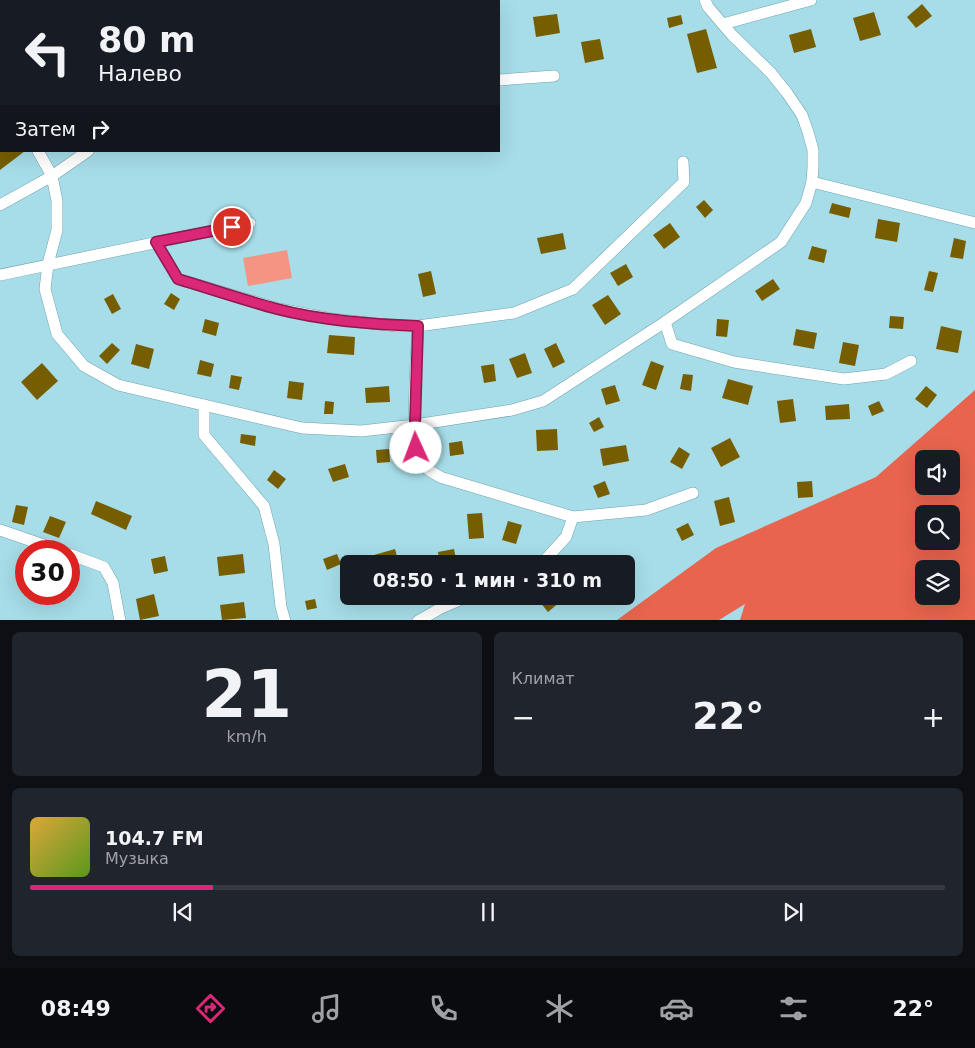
<!DOCTYPE html>
<html lang="ru">
<head>
<meta charset="utf-8">
<style>
  body { margin:0; font-family:"DejaVu Sans",sans-serif; background:#20242c; color:#f1f3f6; height:100vh; display:flex; flex-direction:column; font-size:19px; white-space:nowrap }
  * { box-sizing:border-box; margin:0 }
  p { font-size:16px; color:#9ea1a6 }
  .icon { flex:none; width:28px; height:28px; fill:none; stroke:currentColor; stroke-width:2; stroke-linecap:round; stroke-linejoin:round }
  .map { position:relative; height:620px; overflow:hidden }
  .details { display:flex; flex-direction:column; gap:12px; padding:12px; background:#0d0f14; flex:1 }
  .details>* { flex:none }
  .banner { position:absolute; left:0px; top:0px; width:500px; height:152px; box-shadow:0 5px 20px #0002; background:#171b24; color:#f1f3f6; overflow:hidden }
  .controls { position:absolute; left:915px; top:450px; display:grid; gap:10px }
  .controls a { display:grid; place-items:center; width:45px; height:45px; border-radius:8px; background:#171b24; box-shadow:0 5px 20px #0002; font-size:25px }
  .speed { position:absolute; left:15px; top:540px; display:flex; gap:10px; font-size:25px; font-weight:700; text-align:center }
  .speed>* { display:grid; place-content:center; width:65px; height:65px; border-radius:50%; background:#171b24; box-shadow:0 5px 20px #0002; line-height:1 }
  .speed .limit { border:8px solid #d22; background:#fff; color:#111 }
  .pin { position:absolute; display:grid; place-items:center; width:42px; height:42px; color:#fff; margin:-21px; border:2px solid #fff; border-radius:50%; box-shadow:0 1px 5px #0007 }
  .me { position:absolute; width:55px; margin:-28px; rotate:358deg; stroke-linejoin:round; filter:drop-shadow(0 0 4px #0008) }
  .turn { display:flex; align-items:center; gap:18px; height:105px; padding:0 15px; font-size:22px }
  .turn .icon { width:65px; height:65px; stroke-width:2.5 }
  .turn b { display:block; font-size:35px; line-height:42px }
  .then { display:flex; align-items:center; height:48px; padding:0 15px; background:#0003; gap:10px; font-size:19px }
  .big { font-size:38px; font-weight:600; line-height:1.1 }
  .details .tile { flex:1; display:flex; flex-direction:column; justify-content:center; gap:8px; min-width:0; padding:0 18px; border-radius:8px; background:#20242c }
  .details .dial { align-items:center; gap:0 }
  .dial b { font-size:65px; line-height:1 }
  .song { display:flex; align-items:center; gap:15px }
  .cover { width:60px; height:60px; border-radius:8px; background:linear-gradient(135deg,hsl(40 70% 55%),hsl(90 70% 35%)) }
  .played { height:5px; border-radius:2px; background:linear-gradient(90deg,#db2777 20%,#363941 20%) }
  .keys { display:flex; justify-content:space-around; direction:ltr }
  .heat { display:flex; justify-content:space-between; align-items:center; font-size:28px; direction:ltr }
  .details .tiles { flex:1; display:grid; gap:12px; grid-template-columns:1fr 1fr }
  .tile:last-child { grid-column:span 2 }
  .trip { position:absolute; left:340px; top:555px; width:295px; height:50px; border-radius:8px; background:#171b24; box-shadow:0 5px 20px #0002; font-weight:600; line-height:50px; text-align:center }
  .tabs { display:flex; height:80px; justify-content:space-around; align-items:center; background:#090b0e; color:#9ea1a6 }
  .tabs .icon { width:35px; height:35px }
  .tabs .active { color:#db2777 }
  .tabs b { font-size:22px; color:#f1f3f6 }
  .map>svg:first-child { display:block }
</style>
</head>
<body>
<div class="map">
<svg width="975" height="621" viewBox="0 0 975 621">
  <rect width="100%" height="100%" fill="#a6dde8"/>
  <polygon fill="#f49583" points="287,250 292,278 248,286 243,258"/>
  <path fill="#e8644e" fill-rule="evenodd" d="M975 390V620H740L745 604 719 620H617L716 548 876 477ZM924 459H951V486H924ZM924 514H951V541H924ZM924 569H951V596H924Z"/>
  <g fill="#765e00">
    <polygon points="922,4 932,16 916,28 907,17"/>
    <polygon points="874,12 881,35 860,41 853,18"/>
    <polygon points="557,14 560,33 536,37 533,17"/>
    <polygon points="681,15 683,24 669,28 667,18"/>
    <polygon points="706,29 717,68 697,73 687,34"/>
    <polygon points="811,29 816,47 794,53 789,35"/>
    <polygon points="600,39 604,59 585,63 581,42"/>
    <polygon points="0,151 25,151 0,170"/>
    <polygon points="704,200 713,210 705,218 696,207"/>
    <polygon points="832,203 851,208 849,218 829,213"/>
    <polygon points="878,219 900,223 897,242 875,238"/>
    <polygon points="670,223 680,237 664,249 653,235"/>
    <polygon points="563,233 566,249 541,254 537,238"/>
    <polygon points="954,238 966,241 963,259 950,257"/>
    <polygon points="812,246 827,250 824,263 808,259"/>
    <polygon points="626,264 633,277 618,286 610,273"/>
    <polygon points="431,271 436,294 423,297 418,274"/>
    <polygon points="929,271 938,273 933,292 924,290"/>
    <polygon points="773,279 780,289 762,301 755,291"/>
    <polygon points="171,293 180,299 174,310 164,304"/>
    <polygon points="113,294 121,309 112,314 104,299"/>
    <polygon points="608,295 621,314 605,325 592,305"/>
    <polygon points="890,316 904,317 903,329 889,328"/>
    <polygon points="205,319 219,323 216,336 202,332"/>
    <polygon points="717,319 729,320 727,337 716,336"/>
    <polygon points="941,326 962,331 958,353 936,349"/>
    <polygon points="796,329 817,333 814,349 793,345"/>
    <polygon points="329,335 355,337 354,355 327,353"/>
    <polygon points="843,342 859,345 855,366 839,363"/>
    <polygon points="112,343 120,350 107,364 99,356"/>
    <polygon points="556,343 565,362 553,368 544,349"/>
    <polygon points="136,344 154,349 149,369 131,364"/>
    <polygon points="525,353 532,373 517,378 509,359"/>
    <polygon points="200,360 214,364 211,377 197,374"/>
    <polygon points="651,361 664,366 656,390 642,385"/>
    <polygon points="42,363 58,381 37,400 21,382"/>
    <polygon points="494,364 496,381 484,383 481,366"/>
    <polygon points="683,374 693,375 691,391 680,389"/>
    <polygon points="231,375 242,377 239,390 229,388"/>
    <polygon points="728,379 753,386 748,405 722,398"/>
    <polygon points="289,381 304,383 302,400 287,398"/>
    <polygon points="615,385 620,401 606,405 601,389"/>
    <polygon points="389,386 390,402 366,403 365,388"/>
    <polygon points="926,386 937,395 927,408 915,399"/>
    <polygon points="793,399 796,421 780,423 777,401"/>
    <polygon points="325,401 334,402 333,414 324,414"/>
    <polygon points="879,401 884,411 872,416 868,406"/>
    <polygon points="849,404 850,419 826,420 825,406"/>
    <polygon points="599,417 604,427 594,432 589,423"/>
    <polygon points="557,429 558,450 537,451 536,430"/>
    <polygon points="241,434 256,436 255,446 240,443"/>
    <polygon points="730,438 740,457 721,467 711,448"/>
    <polygon points="462,441 464,454 450,456 449,443"/>
    <polygon points="626,445 629,461 603,466 600,449"/>
    <polygon points="679,447 690,454 682,469 670,462"/>
    <polygon points="389,449 390,462 377,463 376,450"/>
    <polygon points="345,464 349,477 333,482 328,469"/>
    <polygon points="274,470 286,479 278,489 267,480"/>
    <polygon points="605,481 610,494 598,498 593,486"/>
    <polygon points="812,481 813,497 798,498 797,482"/>
    <polygon points="729,497 735,522 720,526 714,501"/>
    <polygon points="96,501 132,516 126,530 91,514"/>
    <polygon points="16,505 28,507 24,525 12,522"/>
    <polygon points="482,513 484,538 469,539 467,514"/>
    <polygon points="50,516 66,522 59,538 43,532"/>
    <polygon points="508,521 522,525 516,544 502,540"/>
    <polygon points="688,523 694,535 682,541 676,529"/>
    <polygon points="395,549 399,564 377,564 374,555"/>
    <polygon points="454,549 457,564 440,564 438,552"/>
    <polygon points="243,554 245,573 219,576 217,557"/>
    <polygon points="337,554 341,564 327,570 323,559"/>
    <polygon points="165,556 168,571 154,574 151,559"/>
    <polygon points="154,594 159,616 140,620 136,599"/>
    <polygon points="535,596 567,596 548,612"/>
    <polygon points="315,599 317,608 307,610 305,601"/>
    <polygon points="244,602 246,618 222,620 220,605"/>
  </g>
  <g fill="none" stroke-linecap="round" stroke-linejoin="round">
    <g stroke="#6ea3ae" stroke-width="12">
      <g id="minor">
        <polyline points="159,0 160,1"/>
        <polyline points="469,0 469,1"/>
        <polyline points="316,1 318,0"/>
        <polyline points="723,24 811,0"/>
        <polyline points="499,80 554,76"/>
        <polyline points="0,104 1,105"/>
        <polyline points="38,151 52,176 57,201 57,230 48,264 45,289 57,334 84,366 118,385 302,428 361,431 415,425 512,410 543,401 665,322 781,242 806,203 812,182 813,167 813,150 808,132 802,115 787,93 771,73 732,35 708,7 705,0"/>
        <polyline points="812,182 975,223"/>
        <polyline points="0,205 52,176 88,151"/>
        <polyline points="156,242 178,279 279,309 332,319 397,326 418,326 514,313 573,289 684,182 683,162"/>
        <polyline points="0,275 250,223"/>
        <polyline points="665,322 672,344 734,362 844,379 886,374 911,361"/>
        <path d="M418 326C417 353 408 449 424 466 428 470 435 474 440 477L573 517 646 510 693 493"/>
        <polyline points="204,405 204,435 264,506 274,544 281,607 285,621"/>
        <polyline points="0,530 61,551"/>
        <polyline points="69,554 104,567 113,583 120,621"/>
        <polyline points="537,564 545,560 566,537 573,517"/>
        <polyline points="418,621 441,608 469,596"/>
      </g>
    </g>
    <use href="#minor" stroke="#fff" stroke-width="11"/>
  </g>
  <g fill="none" stroke-linecap="round" stroke-linejoin="round">
    <g stroke="#8e194d" stroke-width="12">
      <path id="route" d="M232 227 156 242 178 279C211 289 244 300 277 309 319 320 375 325 418 326L415 425 416 448"/>
    </g>
    <use href="#route" stroke="#db2777" stroke-width="9"/>
  </g>
</svg>
<div class="controls">
<a><svg class="icon" aria-label="sound" viewBox="0 0 24 24"><path d="M4 9h4l5-4v14l-5-4H4zM17 9q2 3 0 6"/></svg></a>
<a><svg class="icon" aria-label="search" viewBox="0 0 24 24"><circle cx="10" cy="10" r="6"/><path d="M15 15l6 6"/></svg></a>
<a><svg class="icon" aria-label="layers" viewBox="0 0 24 24"><path d="M12 4l9 5-9 5-9-5zM3 14l9 5 9-5"/></svg></a>
</div>
<div class="speed"><div class="limit">30</div></div>
<div class="pin" style="left:232px;top:227px;background:#d93025"><svg class="icon" aria-label="arrive" viewBox="0 0 24 24"><path d="M6 21V4h12l-3 4 3 4H6"/></svg></div>
<svg class="me" style="left:416px;top:448px" viewBox="-20 -20 40 40"><circle r="19" fill="#fff"/><path d="M0-13L10 11 0 6-10 11z" fill="#db2777"/></svg>
<div class="trip">08:50 · 1 мин · 310 m</div>
<div class="banner">
<div class="turn"><svg class="icon" aria-label="left" viewBox="0 0 24 24"><path d="M17 20v-9H6M10 6l-5 5 5 5"/></svg><div><b>80 m</b>Налево</div></div>
<div class="then">Затем<svg class="icon" aria-label="right" viewBox="0 0 24 24"><path d="M7 20v-9h11M14 6l5 5-5 5"/></svg></div>
</div>
</div>
<section class="details">
<div class="tiles">
<div class="tile dial"><b>21</b><p>km/h</p></div>
<div class="tile"><p>Климат</p>
<div class="heat"><a>−</a><b class="big">22°</b><a>+</a></div>
</div>
<div class="tile">
<div class="song"><i class="cover"></i><div><b>104.7 FM</b><p>Музыка</p></div></div>
<div class="played"></div>
<div class="keys"><svg class="icon" aria-label="previous" viewBox="0 0 24 24"><path d="M18 5L8 12l10 7zM5 5v14"/></svg><svg class="icon" aria-label="pause" viewBox="0 0 24 24"><path d="M8 5v14M16 5v14"/></svg><svg class="icon" aria-label="next" viewBox="0 0 24 24"><path d="M6 5l10 7-10 7zM19 5v14"/></svg></div>
</div>
</div>
</section>
<nav class="tabs">
<b>08:49</b>
<svg class="icon active" aria-label="directions" viewBox="0 0 24 24"><path d="M12 3l9 9-9 9-9-9zM9 14v-3h6M13 9l2 2-2 2"/></svg>
<svg class="icon" aria-label="music" viewBox="0 0 24 24"><path d="M9 18V5l10-2v13"/><circle cx="6" cy="18" r="3"/><circle cx="16" cy="16" r="3"/></svg>
<svg class="icon" aria-label="phone" viewBox="0 0 24 24"><path d="M5 4h4l2 5-3 2q2 4 5 5l2-3 5 2v4C11 20 4 13 5 4z"/></svg>
<svg class="icon" aria-label="climate" viewBox="0 0 24 24"><path d="M12 3v18M4 7l16 10M4 17L20 7"/></svg>
<svg class="icon" aria-label="car" viewBox="0 0 24 24"><path d="M5 17H2v-5l4-1 3-4h7l3 4 3 1v5h-3M9 17h6M6 11h13"/><circle cx="7" cy="17" r="2"/><circle cx="17" cy="17" r="2"/></svg>
<svg class="icon" aria-label="filters" viewBox="0 0 24 24"><path d="M4 7h16M4 17h16"/><circle cx="9" cy="7" r="2"/><circle cx="15" cy="17" r="2"/></svg>
<b>22°</b>
</nav>
</body>
</html>
